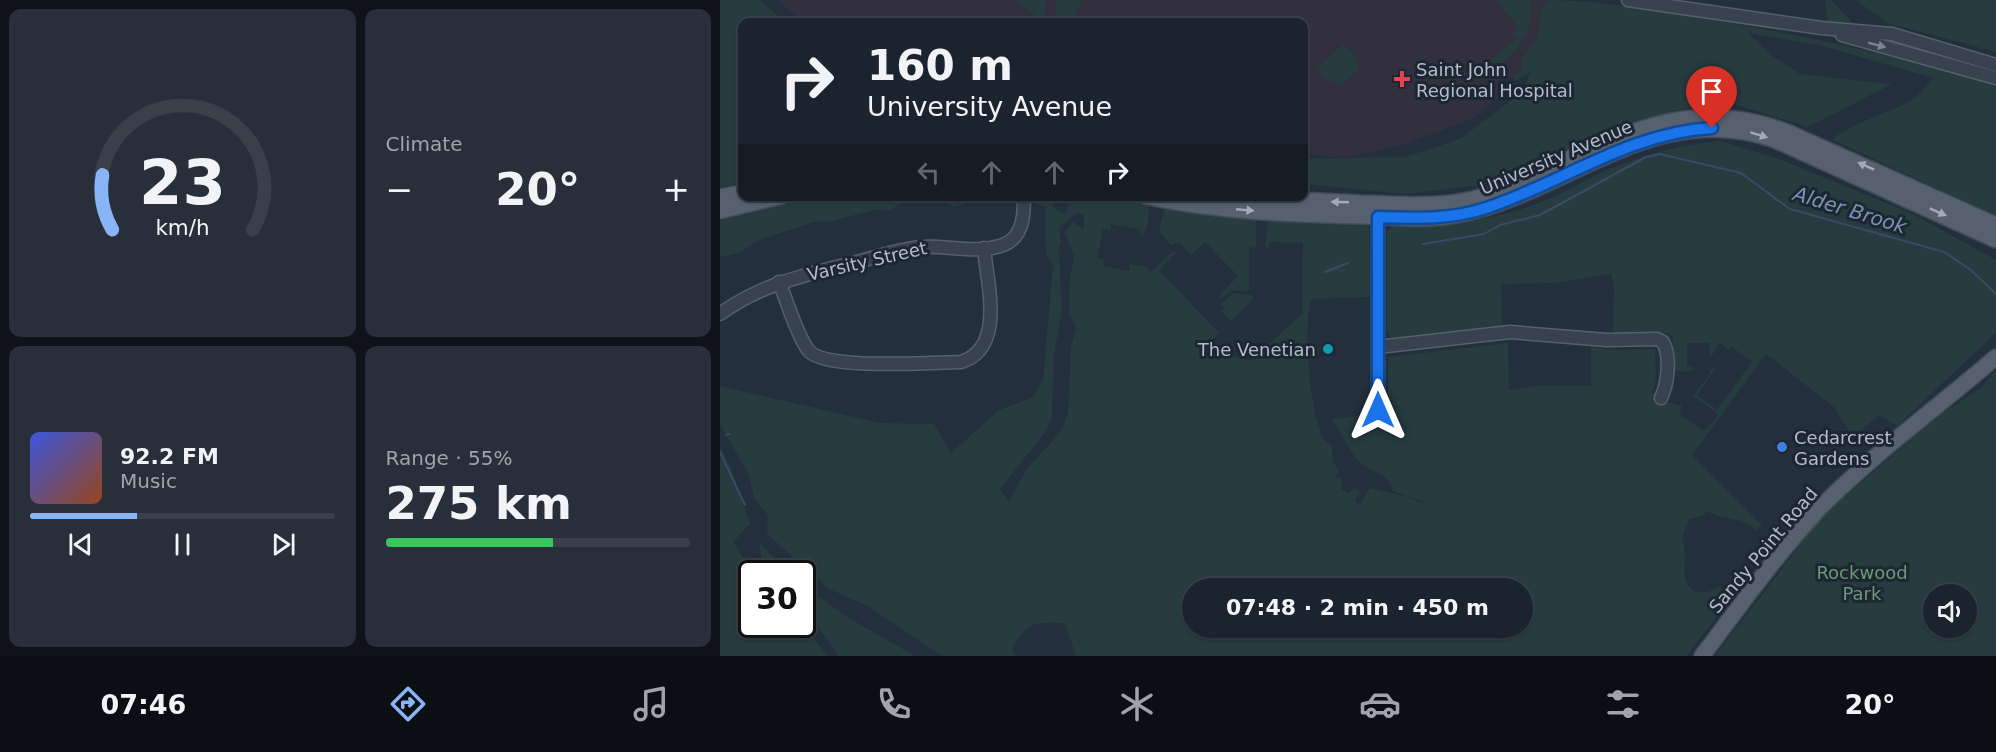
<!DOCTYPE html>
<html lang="en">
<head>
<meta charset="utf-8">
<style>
  body { margin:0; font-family:"DejaVu Sans",sans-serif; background:#282f3a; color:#f1f3f6; height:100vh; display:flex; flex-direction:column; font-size:22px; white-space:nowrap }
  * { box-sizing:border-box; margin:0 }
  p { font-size:20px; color:#a0a4aa }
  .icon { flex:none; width:33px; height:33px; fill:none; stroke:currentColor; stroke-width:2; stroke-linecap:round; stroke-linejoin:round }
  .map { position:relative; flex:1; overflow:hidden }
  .sheet { display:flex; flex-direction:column; gap:9px; padding:9px; background:#0f1319; width:720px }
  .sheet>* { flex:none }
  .guide { position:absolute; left:18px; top:18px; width:570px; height:183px; border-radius:12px; box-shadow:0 2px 4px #0004,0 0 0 2px #39404a; background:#1b232e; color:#f1f3f6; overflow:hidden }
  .fabs { position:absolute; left:1203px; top:584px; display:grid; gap:12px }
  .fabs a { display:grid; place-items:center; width:54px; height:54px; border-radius:50%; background:#1b232e; box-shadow:0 2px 4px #0004,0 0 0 2px #39404a; font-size:30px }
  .speed { position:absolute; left:18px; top:560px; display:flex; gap:12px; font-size:30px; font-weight:700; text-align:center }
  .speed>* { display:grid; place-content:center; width:78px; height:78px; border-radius:50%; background:#1b232e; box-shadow:0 2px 4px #0004,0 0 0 2px #39404a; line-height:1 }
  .speed .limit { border:3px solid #111; border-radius:9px; background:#fff; color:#111 }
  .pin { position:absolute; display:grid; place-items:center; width:51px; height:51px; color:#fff; margin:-62px -26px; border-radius:50% 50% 50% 0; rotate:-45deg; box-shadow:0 0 6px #0007 }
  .pin .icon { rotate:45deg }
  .me { position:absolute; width:66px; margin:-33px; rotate:0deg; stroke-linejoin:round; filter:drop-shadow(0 0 4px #0008) }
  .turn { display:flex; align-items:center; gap:21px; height:126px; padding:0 30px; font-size:27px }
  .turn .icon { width:78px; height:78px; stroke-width:2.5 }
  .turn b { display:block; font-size:42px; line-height:51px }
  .lanes { display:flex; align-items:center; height:57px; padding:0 30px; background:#0003; justify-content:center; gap:30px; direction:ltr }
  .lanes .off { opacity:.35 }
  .big { font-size:45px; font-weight:600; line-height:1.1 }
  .sheet .widget { flex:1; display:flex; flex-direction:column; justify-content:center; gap:9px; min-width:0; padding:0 21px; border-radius:12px; background:#282f3a }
  .sheet .dial { align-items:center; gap:0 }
  .dial svg { height:156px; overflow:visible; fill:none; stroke:#39404a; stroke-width:7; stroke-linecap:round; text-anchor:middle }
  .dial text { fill:#f1f3f6; stroke:none }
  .song { display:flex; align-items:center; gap:18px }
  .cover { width:72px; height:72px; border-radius:9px; background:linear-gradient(135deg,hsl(230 70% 55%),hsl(20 70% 35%)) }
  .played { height:6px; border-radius:3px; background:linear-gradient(90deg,#8ab4f8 35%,#39404a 35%) }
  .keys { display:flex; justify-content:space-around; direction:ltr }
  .heat { display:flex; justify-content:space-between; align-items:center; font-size:33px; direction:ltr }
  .charge { height:9px; border-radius:4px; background:linear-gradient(90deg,#34c759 55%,#39404a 0) }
  .sheet .tiles { flex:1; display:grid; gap:9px; grid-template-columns:repeat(2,1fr) }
  .trip { position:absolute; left:462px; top:578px; width:351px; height:60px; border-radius:30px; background:#1b232e; box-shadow:0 2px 4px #0004,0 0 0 2px #39404a; font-weight:600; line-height:60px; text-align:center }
  .dock { display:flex; height:96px; justify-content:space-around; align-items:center; background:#0b0e12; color:#a0a4aa }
  .dock .icon { width:42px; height:42px }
  .dock .selected { color:#8ab4f8 }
  .dock b { font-size:27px; color:#f1f3f6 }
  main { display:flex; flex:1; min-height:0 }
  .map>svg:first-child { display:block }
</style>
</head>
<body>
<main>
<section class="sheet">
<div class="tiles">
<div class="widget dial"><svg viewBox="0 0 100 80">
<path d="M14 69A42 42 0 1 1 86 69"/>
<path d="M14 69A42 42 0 0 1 9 41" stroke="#8ab4f8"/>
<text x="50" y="56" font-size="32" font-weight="700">23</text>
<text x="50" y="72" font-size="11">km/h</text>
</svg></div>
<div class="widget"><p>Climate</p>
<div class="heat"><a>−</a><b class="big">20°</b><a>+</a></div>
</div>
<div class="widget">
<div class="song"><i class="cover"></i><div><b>92.2 FM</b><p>Music</p></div></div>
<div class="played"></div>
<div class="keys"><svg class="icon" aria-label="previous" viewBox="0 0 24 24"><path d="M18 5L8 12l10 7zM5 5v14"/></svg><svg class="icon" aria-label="pause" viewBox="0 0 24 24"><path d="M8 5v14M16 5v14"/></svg><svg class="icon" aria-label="next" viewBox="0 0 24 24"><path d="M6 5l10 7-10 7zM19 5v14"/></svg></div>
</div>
<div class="widget"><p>Range · 55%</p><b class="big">275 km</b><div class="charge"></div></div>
</div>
</section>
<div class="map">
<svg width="1276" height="656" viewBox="0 0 1276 656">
  <rect width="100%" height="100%" fill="#242f3e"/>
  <polygon fill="#32303f" points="58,0 828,0 821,11 817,38 800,61 802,70 792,80 786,74 779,80 788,90 752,119 685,144 624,158 584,154 584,22 82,22"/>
  <g fill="#263c3f" fill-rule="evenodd">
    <polygon points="0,0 40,0 65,22 22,22 22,183 0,187"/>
    <polygon points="291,0 325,0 325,22 312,22 314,13"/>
    <polygon points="335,0 363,0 356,12 357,22 337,22"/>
    <path d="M776 0H809C819 33 793 53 771 72L765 65 797 38 792 33 799 28Z"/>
    <path d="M828 0C878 0 927 10 977 18 1079 34 1177 55 1276 85V216L1113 140C1119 129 1171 111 1185 104 1197 98 1205 88 1213 78L1099 45 1028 33 1051 55 1080 74 1172 84 1088 127 1014 104 967 108 928 118 771 184 685 194 584 184V159L685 157 740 139 802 92 811 71 796 81 793 78 802 70 800 61 817 38 822 7Z"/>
    <polygon points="1105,0 1111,0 1135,25 1108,22"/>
    <polygon points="1136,0 1276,0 1276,52 1167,23"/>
    <polygon points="624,44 637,60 638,69 621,85 604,78 596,69"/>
    <path d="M1000 141 1059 159 1193 214 1276 260V333L1177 426 1159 415 1133 437 1114 407 1046 354 972 455 1042 525 1036 530 1022 521 998 516 988 511 982 516 969 519C967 525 963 531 963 537 963 545 966 554 965 561 961 587 975 601 999 587L1010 592 1011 598 967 656H356L345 623C314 622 307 621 292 649L296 656H222L146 605 109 589 47 534 48 515 34 498 29 475 0 424V386L160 423 214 424 231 453 279 410 312 398 323 380 333 265 326 254 325 206 314 204V197L335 198 333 208 346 214 349 197H389L428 204C430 213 428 230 422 236L419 229 391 224 390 230 383 229 377 258 384 260 383 266 409 271 410 264 426 267 431 272 453 251 456 253 439 270 499 333 493 339C504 349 515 359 530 361L582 314 583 243 550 242 549 248H545L548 219 649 225 650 297 592 299C582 319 590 423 605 440 607 442 610 444 612 446L613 461 619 472 615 476 622 479 621 489 627 493 636 488 641 492 635 500 637 504 641 503 650 488 688 497 700 503H706L673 491 670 482 660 473 650 470 636 459 612 419 668 412V357L788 343 789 390 815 386H871V347L893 350 935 349 936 380 932 393 946 402 962 406 959 414 984 431 995 420 997 413 973 396 990 374V370L996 368 977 395 997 410 1032 362 1012 347 1009 350 1000 343 990 358 989 343H967V366L974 368 969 372 953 370V339L949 333H893L894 288 891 274 835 283 781 284 782 327 673 339 667 333V231L673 225C721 226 768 221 814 205 840 196 863 180 889 169 925 155 961 144 1000 141ZM357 213 364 215V227L362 229 353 222 345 232 354 257 350 277 349 313 356 328 351 347 348 412 342 430 307 469 289 501 280 489 327 430 332 417 334 353 342 312 339 248 341 240 339 227ZM472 588H802V627H472Z"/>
    <path d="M96 196H255V197L244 204 232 207C215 192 186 199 168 211L158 209 108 222 97 221 39 240 19 253 0 257V221Z"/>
    <polygon points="445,207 536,218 536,247 529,248 529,289 526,292 513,290 501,298 499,296 518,276 485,242 471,255 459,242 451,245 439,231"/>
    <polygon points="513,293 531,295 534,298 511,321 501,311 505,308 501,304"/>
    <path d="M1276 370V656H995L1102 516 1222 413 1260 389ZM1214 594H1246V627H1214Z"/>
    <polygon points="0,446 13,474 30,524 13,542 33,573 32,624 82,624 108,656 0,656"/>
    <polygon points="39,542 68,573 52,573 43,564"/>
    <polygon points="83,585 127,617 195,656 119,656 83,606"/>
  </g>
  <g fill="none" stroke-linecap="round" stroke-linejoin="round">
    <g stroke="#394c67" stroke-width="2">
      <polyline points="703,244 764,234 780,225 820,215 926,157 940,154 1021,173 1070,209 1224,252 1251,270 1276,294"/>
      <polyline points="605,272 628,263"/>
      <polyline points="6,435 9,434"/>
      <polyline points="0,452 25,505"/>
    </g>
    <g stroke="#565f6c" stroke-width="15">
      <g id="minor">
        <polyline points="908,0 1101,28 1172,34 1276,65"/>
        <polyline points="1122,35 1276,78"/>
        <polyline points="658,208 658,410"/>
        <path d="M59 282C68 303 75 331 88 350 104 371 213 362 241 362 286 348 267 284 264 248"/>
        <path d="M0 314C42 283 90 274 140 261 161 256 182 248 203 247 228 245 266 256 289 242 304 232 304 212 304 196"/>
        <path d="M658 347 790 332 887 340 937 339 943 342C951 357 948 383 941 398"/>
      </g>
    </g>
    <g stroke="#414a57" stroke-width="18">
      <g id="major">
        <path d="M425 196C496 212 570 214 642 216 673 217 707 221 737 215 849 193 935 97 1055 140L1276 240"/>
        <path d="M522 196C561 200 601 201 640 203 678 204 716 208 753 199 774 193 793 184 812 175 902 136 967 94 1067 132L1276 225"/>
        <polyline points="0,197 22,193"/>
        <polyline points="0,211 62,196"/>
        <path d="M982 656C1020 606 1056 555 1099 509 1153 454 1217 408 1276 357"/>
      </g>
    </g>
    <use href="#minor" stroke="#38414e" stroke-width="12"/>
    <use href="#major" stroke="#56606e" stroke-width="15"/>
  </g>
  <defs><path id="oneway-solid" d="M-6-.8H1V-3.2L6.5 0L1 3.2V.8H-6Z" transform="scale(1.5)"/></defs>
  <use fill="#7c8592" href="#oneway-solid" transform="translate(1157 45) rotate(15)"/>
  <g fill="#a1aab7">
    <use href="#oneway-solid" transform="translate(1039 135) rotate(17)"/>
    <use href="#oneway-solid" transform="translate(1146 166) rotate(-156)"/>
    <use href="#oneway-solid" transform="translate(620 202) rotate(-178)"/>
    <use href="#oneway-solid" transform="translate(525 210) rotate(5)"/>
    <use href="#oneway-solid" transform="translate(1218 212) rotate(24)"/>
  </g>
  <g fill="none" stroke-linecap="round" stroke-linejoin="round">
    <g stroke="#114b97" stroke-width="15">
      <path id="route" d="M658 410V217C694 218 730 220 766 208 844 182 908 133 992 128"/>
    </g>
    <use href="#route" stroke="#1a73e8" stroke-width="10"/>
  </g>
  <path fill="#e0444e" stroke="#1d2633" stroke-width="2" d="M679 70h6v6h6v6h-6v6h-6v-6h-6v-6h6z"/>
  <circle fill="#0f9aa8" stroke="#1d2633" stroke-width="2" cx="608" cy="349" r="6"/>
  <circle fill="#3f7fe0" stroke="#1d2633" stroke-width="2" cx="1062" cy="447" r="6"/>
  <g text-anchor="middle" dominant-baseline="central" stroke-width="6" stroke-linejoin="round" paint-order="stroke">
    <g font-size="18" fill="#b4bcc9" stroke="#1d2633" text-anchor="start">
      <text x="696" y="69">Saint John<tspan x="696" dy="21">Regional Hospital</tspan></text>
      <text x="596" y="349" text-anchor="end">The Venetian</text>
      <text x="1074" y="437">Cedarcrest<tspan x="1074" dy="21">Gardens</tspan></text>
    </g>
    <g font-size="18" fill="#b4bcc9" stroke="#1d2633">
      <text transform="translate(836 157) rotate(-23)">University Avenue</text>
      <text transform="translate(147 261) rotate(-13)">Varsity Street</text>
      <text transform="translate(1043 550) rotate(-50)">Sandy Point Road</text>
    </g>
    <g font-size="18" fill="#6b9a76" stroke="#1d2633">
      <text x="1142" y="572">Rockwood<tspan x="1142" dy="21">Park</tspan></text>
    </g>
    <g font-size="20" font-style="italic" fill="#7c92b1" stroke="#1d2633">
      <text transform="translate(1130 210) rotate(17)">Alder Brook</text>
    </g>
  </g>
</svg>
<div class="fabs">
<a><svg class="icon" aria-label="sound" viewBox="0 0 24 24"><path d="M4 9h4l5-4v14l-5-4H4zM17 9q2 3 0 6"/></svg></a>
</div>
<div class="speed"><div class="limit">30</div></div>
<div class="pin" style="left:992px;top:128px;background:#d93025"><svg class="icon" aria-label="arrive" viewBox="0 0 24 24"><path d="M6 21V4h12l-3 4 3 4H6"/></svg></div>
<svg class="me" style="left:658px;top:410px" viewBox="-20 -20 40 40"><path d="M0-17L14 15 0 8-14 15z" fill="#1a73e8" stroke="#fff" stroke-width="4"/></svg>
<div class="trip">07:48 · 2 min · 450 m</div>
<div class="guide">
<div class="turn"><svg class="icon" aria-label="right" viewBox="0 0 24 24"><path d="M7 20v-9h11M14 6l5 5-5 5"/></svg><div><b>160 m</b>University Avenue</div></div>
<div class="lanes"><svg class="icon off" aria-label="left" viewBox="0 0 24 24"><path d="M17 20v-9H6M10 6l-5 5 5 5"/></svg><svg class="icon off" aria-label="ahead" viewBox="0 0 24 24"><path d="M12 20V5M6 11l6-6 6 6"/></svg><svg class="icon off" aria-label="ahead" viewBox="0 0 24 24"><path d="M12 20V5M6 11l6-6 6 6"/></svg><svg class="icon" aria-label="right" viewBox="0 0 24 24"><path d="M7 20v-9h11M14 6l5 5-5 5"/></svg></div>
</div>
</div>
</main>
<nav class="dock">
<b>07:46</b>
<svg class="icon selected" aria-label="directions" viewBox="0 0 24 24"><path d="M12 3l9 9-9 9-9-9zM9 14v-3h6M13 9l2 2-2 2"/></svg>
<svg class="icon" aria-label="music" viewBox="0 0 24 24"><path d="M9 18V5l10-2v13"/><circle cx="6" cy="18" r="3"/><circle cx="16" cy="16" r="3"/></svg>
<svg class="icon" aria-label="phone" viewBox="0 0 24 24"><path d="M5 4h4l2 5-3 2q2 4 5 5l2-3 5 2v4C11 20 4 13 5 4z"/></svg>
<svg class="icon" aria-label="climate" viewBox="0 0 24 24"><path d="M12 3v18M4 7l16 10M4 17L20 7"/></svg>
<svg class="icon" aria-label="car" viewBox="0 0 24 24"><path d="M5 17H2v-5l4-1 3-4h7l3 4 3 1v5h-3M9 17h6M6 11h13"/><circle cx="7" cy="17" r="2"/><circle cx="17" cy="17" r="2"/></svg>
<svg class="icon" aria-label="filters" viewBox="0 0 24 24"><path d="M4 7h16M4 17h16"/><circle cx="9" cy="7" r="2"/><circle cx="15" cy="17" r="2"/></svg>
<b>20°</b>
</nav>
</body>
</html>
